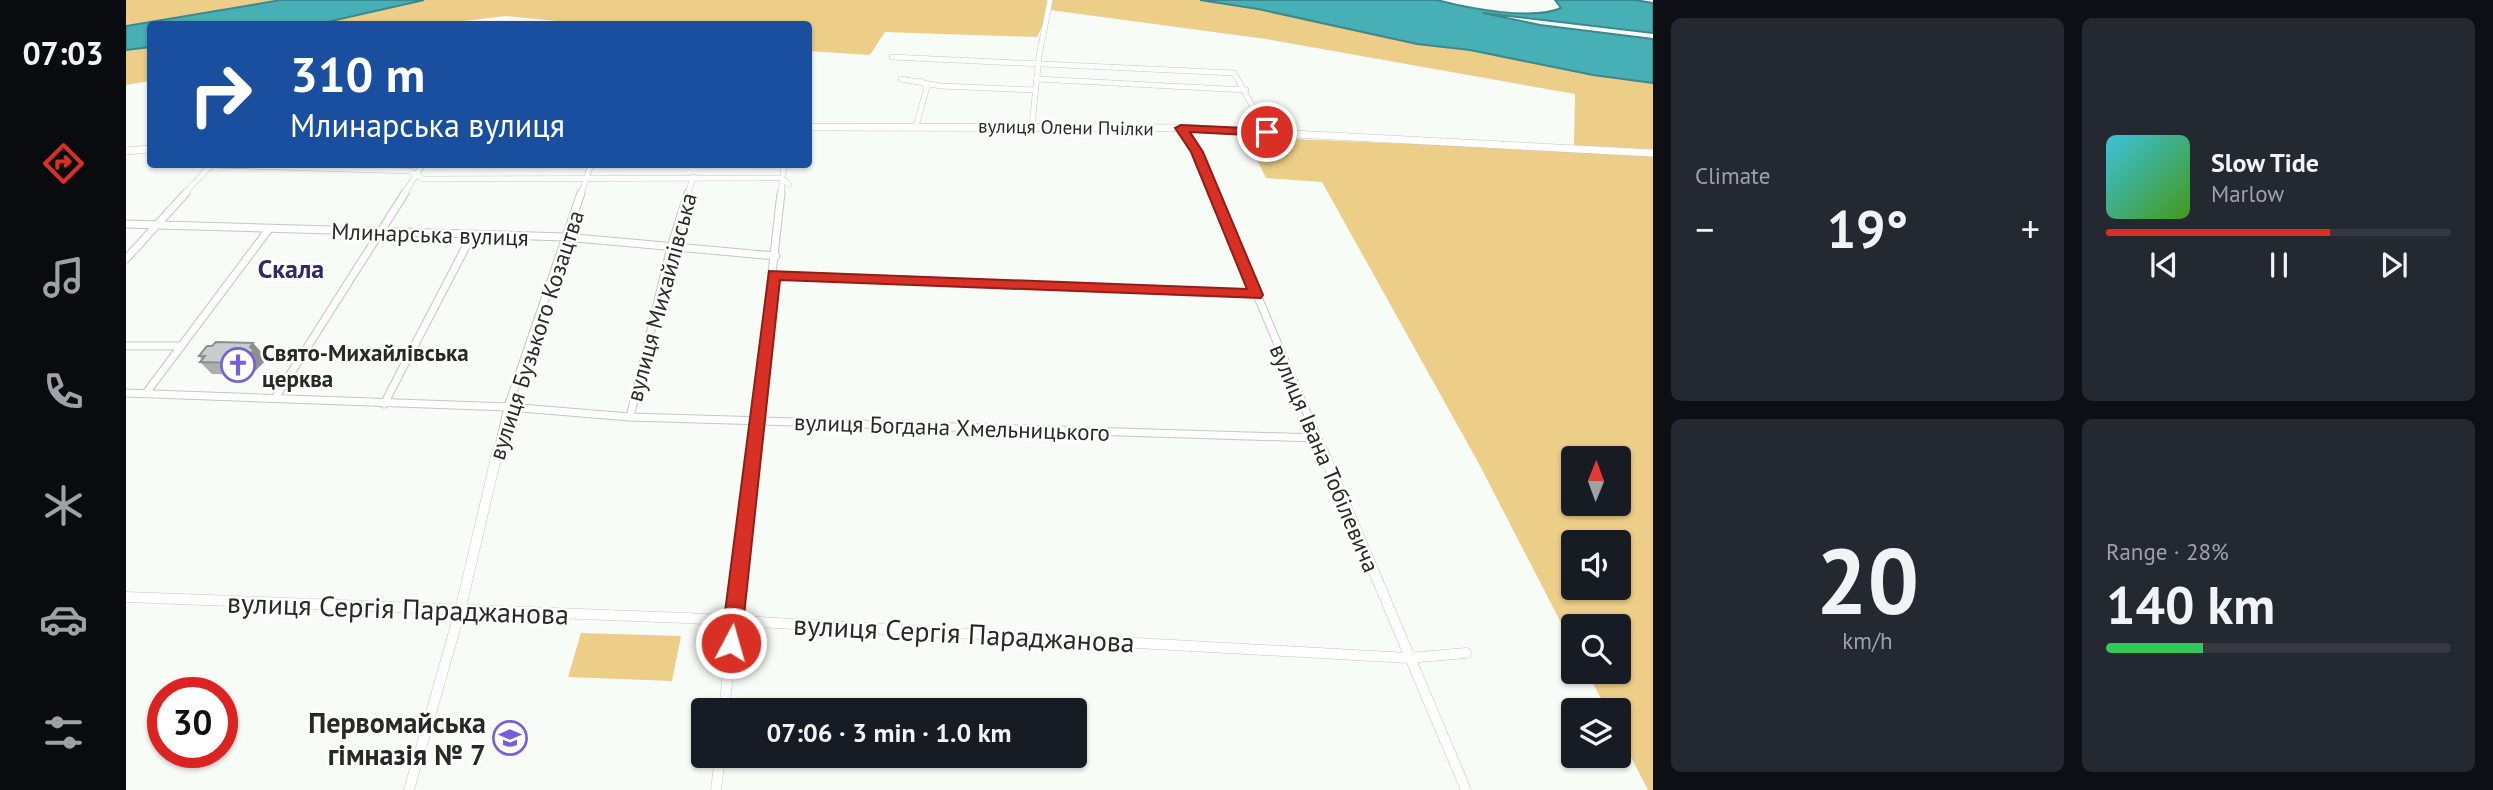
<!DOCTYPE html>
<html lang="en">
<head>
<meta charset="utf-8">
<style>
  body { margin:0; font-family:"PT Sans",sans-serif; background:#242831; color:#f1f3f6; height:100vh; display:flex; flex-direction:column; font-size:26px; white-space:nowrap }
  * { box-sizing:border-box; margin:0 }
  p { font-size:23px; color:#9ea1a6 }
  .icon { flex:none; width:38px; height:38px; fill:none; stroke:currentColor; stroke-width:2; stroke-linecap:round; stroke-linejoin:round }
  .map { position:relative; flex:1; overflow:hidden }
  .side { display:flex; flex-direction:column; gap:18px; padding:18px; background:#0d0f14; width:840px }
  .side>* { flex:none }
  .hud { position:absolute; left:21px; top:21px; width:665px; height:147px; border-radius:7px; box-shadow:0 2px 5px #0004; background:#1a4fa0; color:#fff; overflow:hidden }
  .needle { width:46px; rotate:1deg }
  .tools { position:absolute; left:1435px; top:446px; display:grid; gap:14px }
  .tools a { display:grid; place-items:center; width:70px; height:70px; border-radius:7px; background:#171b24; box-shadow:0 2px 5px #0004; font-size:35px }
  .speed { position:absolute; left:21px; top:677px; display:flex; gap:14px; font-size:35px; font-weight:700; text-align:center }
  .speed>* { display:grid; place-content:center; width:91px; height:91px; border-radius:50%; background:#171b24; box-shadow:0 2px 5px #0004; line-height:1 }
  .speed .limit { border:10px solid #d22; background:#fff; color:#111 }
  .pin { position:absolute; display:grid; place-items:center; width:60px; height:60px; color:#fff; margin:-30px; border:4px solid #fff; border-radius:50%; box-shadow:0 2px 7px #0007 }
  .me { position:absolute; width:77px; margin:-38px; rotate:6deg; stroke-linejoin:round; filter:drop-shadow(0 0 5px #0008) }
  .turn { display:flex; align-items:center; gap:24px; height:147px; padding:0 28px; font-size:32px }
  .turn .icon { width:91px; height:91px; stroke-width:2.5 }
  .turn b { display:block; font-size:49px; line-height:60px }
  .big { font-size:52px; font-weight:700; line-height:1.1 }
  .side .tile { flex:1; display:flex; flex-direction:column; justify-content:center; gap:10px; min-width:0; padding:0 24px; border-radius:10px; background:#242831 }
  .side .dial { align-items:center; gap:0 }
  .dial b { font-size:91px; line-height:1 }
  .song { display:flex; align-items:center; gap:21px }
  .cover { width:84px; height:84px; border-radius:10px; background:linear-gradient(135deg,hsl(190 70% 55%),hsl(100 70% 35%)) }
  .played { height:7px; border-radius:4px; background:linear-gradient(90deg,#d93025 65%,#363941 65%) }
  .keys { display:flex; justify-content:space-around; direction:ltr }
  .heat { display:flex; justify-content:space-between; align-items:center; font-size:38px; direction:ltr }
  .charge { height:10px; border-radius:5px; background:linear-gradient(90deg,#34c759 28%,#363941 0) }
  .side .tiles { flex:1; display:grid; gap:18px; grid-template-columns:repeat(2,1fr) }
  .trip { position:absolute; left:565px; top:698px; width:396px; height:70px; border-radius:7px; background:#171b24; box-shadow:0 2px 5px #0004; font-weight:700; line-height:70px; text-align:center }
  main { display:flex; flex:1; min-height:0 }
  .menu { display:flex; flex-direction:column; width:126px; justify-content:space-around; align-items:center; background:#090b0e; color:#9ea1a6 }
  .menu .icon { width:49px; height:49px }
  .menu .active { color:#d93025 }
  .menu b { font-size:32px; color:#f1f3f6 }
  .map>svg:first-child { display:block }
</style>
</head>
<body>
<main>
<nav class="menu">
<b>07:03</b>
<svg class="icon active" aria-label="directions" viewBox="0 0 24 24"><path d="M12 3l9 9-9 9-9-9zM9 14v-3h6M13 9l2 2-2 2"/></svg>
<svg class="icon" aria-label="music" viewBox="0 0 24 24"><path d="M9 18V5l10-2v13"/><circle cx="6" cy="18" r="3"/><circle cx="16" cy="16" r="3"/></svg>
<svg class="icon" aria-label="phone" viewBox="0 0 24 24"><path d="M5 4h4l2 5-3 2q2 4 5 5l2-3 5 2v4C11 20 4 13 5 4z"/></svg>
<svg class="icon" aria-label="climate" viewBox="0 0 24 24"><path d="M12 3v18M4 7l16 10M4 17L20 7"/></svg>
<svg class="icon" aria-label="car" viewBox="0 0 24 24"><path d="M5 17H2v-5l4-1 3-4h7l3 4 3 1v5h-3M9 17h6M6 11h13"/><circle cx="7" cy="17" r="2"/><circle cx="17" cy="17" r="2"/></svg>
<svg class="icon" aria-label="filters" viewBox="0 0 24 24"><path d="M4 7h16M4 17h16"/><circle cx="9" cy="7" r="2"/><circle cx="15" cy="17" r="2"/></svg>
</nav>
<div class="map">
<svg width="1527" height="790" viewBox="0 0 1527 790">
  <rect width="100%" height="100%" fill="#f8fcf7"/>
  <g fill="#ecce88" fill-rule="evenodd">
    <polygon points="0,0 151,0 0,25"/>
    <polygon points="298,0 1074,0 1132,9 1291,44 1344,50 1467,75 1527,83 1527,152 1448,146 1449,94 1140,39 924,10 911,37 759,32 744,55 683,51 682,24 462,24 380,16 312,24 147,24 200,23"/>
    <polygon points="24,47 24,81 0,85 0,50"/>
    <path d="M1120 137 1498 153 1527 157V790H1522L1493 734V710H1481L1461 672H1493V626H1447V646L1352 462 1196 182 1140 178ZM1447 458H1493V504H1447ZM1447 542H1493V588H1447Z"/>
    <polygon points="455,633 555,636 546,681 442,677"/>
  </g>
  <g fill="#47b0b7" stroke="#3d888c" stroke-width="2">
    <polygon points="155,0 298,0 192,24 24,24 24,47 0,50 0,26"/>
    <path d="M1074 0H1311C1341 8 1407 21 1435 8L1429 0H1509L1527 3V33L1357 13 1414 25 1527 39V83L1467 75 1344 50 1291 44 1132 9Z"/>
  </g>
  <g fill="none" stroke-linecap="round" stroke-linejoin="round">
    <g stroke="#c3c7c3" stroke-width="6">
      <g id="minor-far2">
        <polyline points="766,57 1108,73 1141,132"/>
        <polyline points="775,79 815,86 909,90"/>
        <polyline points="911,79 1120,90"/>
        <polyline points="790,126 801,87 795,81"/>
        <polyline points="906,126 913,56 924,0"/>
        <polyline points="1055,128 1071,152 1089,194"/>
        <polyline points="85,165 284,171 297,179 656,178 663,185"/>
        <polyline points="58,194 86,164"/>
        <polyline points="278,194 297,164"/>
        <polyline points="455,194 465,164"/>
        <polyline points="562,194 567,177"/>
        <polyline points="655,194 658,164"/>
      </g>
    </g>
    <g stroke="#c3c7c3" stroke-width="9">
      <g id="minor-far1">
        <polyline points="1088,193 1197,451"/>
        <polyline points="0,224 439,237 650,256"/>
        <polyline points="0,259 60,193"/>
        <polyline points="648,275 1130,294"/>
        <polyline points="0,346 55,346"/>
        <polyline points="0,393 382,407 504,417 1190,438"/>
        <polyline points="20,393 143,229"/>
        <polyline points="149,398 279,193"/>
        <polyline points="258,404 346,235"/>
        <polyline points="504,417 545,247 562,193"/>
        <polyline points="372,451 382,407 455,193"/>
        <polyline points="626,451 655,193"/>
      </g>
    </g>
    <g stroke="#c3c7c3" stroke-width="11">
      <g id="minor">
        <polyline points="1196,449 1340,790"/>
        <polyline points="0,597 560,618 1282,658 1340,653"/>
        <polyline points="598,710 627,449"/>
        <polyline points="283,790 334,611 372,449"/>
        <polyline points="590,790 594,756"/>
      </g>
    </g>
    <g stroke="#c3c7c3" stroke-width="8">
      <g id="tertiary">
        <polyline points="682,127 1055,128 1527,153"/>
        <polyline points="0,151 24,149"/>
      </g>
    </g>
    <use href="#minor-far2" stroke="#fff" stroke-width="5"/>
    <use href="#minor-far1" stroke="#fff" stroke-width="7"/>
    <use href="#minor" stroke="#fff" stroke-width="10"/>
    <use href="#tertiary" stroke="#fff" stroke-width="7"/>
  </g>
  <polygon fill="#abb0af" points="138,355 135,358 138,362 125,375 86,374 74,362 76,360 73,356"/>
  <polygon fill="#8b908e" points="127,343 138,355 135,358 138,362 125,375 114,363"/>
  <polygon fill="#c7cdcb" stroke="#8b908e" stroke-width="2" points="90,342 127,343 124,347 128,350 114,363 74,362 79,356 73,356 81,346 86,346"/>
  <polygon fill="#d93025" stroke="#8d1f18" stroke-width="2" points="1055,125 1141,129 1147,132 1141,136 1064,132 1077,152 1137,295 1135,298 654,280 615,643 612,650 605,653 598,650 595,643 643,271 1121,289 1065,152 1049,128"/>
  <defs>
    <g id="church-ring" transform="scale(1.75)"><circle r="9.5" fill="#fff" stroke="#7560da" stroke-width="1.5"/><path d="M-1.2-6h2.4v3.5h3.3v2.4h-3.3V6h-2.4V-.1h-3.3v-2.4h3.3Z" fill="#7560da"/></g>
    <g id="school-ring" transform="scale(1.75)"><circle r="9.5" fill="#fff" stroke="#7560da" stroke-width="1.5"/><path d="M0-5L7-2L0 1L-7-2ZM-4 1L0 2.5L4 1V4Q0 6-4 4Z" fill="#7560da"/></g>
  </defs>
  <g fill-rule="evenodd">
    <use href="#church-ring" x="112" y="365"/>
    <use href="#school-ring" x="384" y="738"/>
  </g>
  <g text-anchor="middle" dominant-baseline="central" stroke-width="5" stroke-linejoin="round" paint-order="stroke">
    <g font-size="19" fill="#272927" stroke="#fff">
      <text transform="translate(940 127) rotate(1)">вулиця Олени Пчілки</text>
    </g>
    <g font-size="23" fill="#272927" stroke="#fff">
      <text transform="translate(304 234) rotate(2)">Млинарська вулиця</text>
      <text transform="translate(535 297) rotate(-75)">вулиця Михайлівська</text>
      <text transform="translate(410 335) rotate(-72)">вулиця Бузького Козацтва</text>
      <text transform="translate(826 427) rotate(2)">вулиця Богдана Хмельницького</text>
      <text transform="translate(1199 458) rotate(67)">вулиця Івана Тобілевича</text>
    </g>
    <g font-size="23" font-weight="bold" fill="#272927" stroke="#fff" text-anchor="start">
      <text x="136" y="352">Свято-Михайлівська<tspan x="136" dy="26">церква</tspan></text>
    </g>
    <g font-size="26" font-weight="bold" fill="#322863" stroke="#fff">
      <text x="165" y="268">Скала</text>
    </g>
    <g font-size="28" fill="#272927" stroke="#fff">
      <text transform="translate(272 608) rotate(2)">вулиця Сергія Параджанова</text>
      <text transform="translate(838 633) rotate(3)">вулиця Сергія Параджанова</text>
    </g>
    <g font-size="28" font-weight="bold" fill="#272927" stroke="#fff" text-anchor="end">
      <text x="360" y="722">Первомайська<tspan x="360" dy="32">гімназія № 7</tspan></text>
    </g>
  </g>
</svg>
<div class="tools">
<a><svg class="needle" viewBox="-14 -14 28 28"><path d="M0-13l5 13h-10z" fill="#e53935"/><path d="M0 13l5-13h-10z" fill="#9ea1a6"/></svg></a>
<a><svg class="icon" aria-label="sound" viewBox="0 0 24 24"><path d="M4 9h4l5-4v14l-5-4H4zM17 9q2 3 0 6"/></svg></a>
<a><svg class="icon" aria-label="search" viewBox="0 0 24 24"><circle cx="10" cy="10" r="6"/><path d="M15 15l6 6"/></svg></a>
<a><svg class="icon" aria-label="layers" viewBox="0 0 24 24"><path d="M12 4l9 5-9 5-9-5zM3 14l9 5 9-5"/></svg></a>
</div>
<div class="speed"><div class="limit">30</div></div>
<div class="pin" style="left:1141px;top:132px;background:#d93025"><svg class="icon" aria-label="arrive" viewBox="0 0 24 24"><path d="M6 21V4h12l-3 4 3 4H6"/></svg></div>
<svg class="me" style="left:605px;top:643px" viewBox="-20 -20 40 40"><circle r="17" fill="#d93025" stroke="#fff" stroke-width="3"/><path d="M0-11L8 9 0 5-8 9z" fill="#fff"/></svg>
<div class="trip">07:06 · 3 min · 1.0 km</div>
<div class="hud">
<div class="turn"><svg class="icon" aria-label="right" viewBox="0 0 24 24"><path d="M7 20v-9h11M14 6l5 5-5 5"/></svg><div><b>310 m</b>Млинарська вулиця</div></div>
</div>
</div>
<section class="side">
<div class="tiles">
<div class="tile"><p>Climate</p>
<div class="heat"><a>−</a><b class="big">19°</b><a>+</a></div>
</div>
<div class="tile">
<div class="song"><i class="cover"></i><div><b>Slow Tide</b><p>Marlow</p></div></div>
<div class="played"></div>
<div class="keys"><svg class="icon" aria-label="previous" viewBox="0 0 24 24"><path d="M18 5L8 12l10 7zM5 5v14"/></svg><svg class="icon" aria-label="pause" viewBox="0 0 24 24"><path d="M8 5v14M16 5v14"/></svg><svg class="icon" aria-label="next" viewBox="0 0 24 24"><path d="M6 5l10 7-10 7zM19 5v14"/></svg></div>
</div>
<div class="tile dial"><b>20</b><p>km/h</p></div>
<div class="tile"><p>Range · 28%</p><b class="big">140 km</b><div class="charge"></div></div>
</div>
</section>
</main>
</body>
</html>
